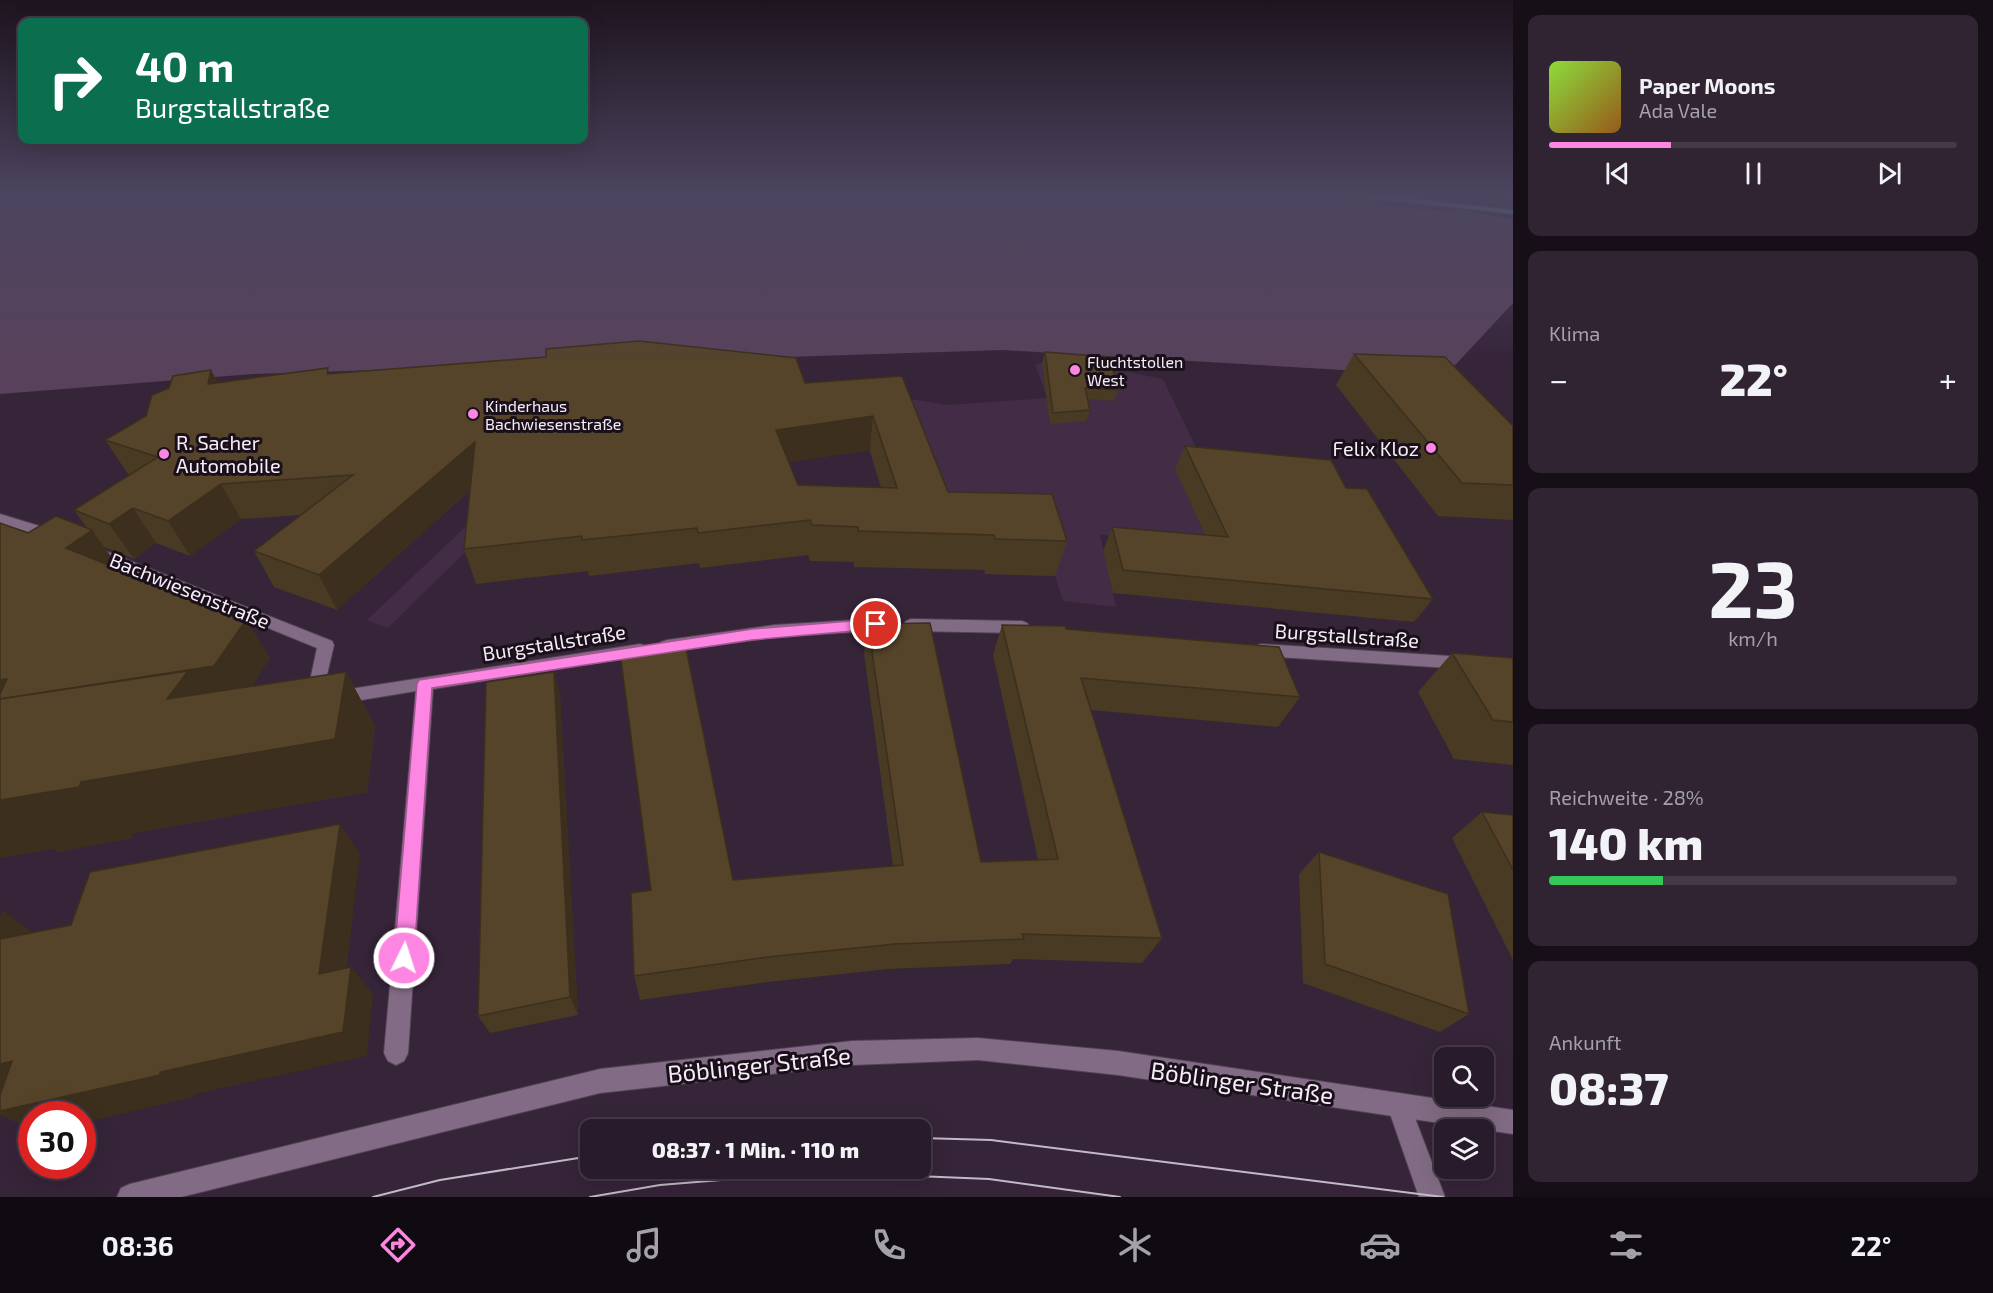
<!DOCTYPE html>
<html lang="de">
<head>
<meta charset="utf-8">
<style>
  body { margin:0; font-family:"Exo 2",sans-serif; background:#302433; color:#f1f3f6; height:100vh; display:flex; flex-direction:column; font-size:22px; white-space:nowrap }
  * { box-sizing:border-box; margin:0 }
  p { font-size:20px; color:#a5a1a9 }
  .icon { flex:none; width:33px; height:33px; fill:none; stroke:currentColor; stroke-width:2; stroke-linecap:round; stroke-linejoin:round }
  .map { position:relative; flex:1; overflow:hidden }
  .side { display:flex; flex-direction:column; gap:15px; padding:15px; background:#160f18; width:480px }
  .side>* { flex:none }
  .guide { position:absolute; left:18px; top:18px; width:570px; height:126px; border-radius:12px; box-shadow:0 6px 24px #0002,0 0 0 2px #443947; background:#0b6e4f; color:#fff; overflow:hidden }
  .fabs { position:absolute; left:1434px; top:1047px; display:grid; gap:12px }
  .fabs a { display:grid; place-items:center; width:60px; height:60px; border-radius:12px; background:#281b2b; box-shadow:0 6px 24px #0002,0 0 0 2px #443947; font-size:30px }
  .speed { position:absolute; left:18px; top:1101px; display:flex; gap:12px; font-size:30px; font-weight:700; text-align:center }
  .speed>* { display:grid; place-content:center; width:78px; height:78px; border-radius:50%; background:#281b2b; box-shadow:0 6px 24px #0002,0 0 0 2px #443947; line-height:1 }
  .speed .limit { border:9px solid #d22; background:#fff; color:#111 }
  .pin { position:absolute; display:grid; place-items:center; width:51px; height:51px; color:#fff; margin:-26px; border:3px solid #fff; border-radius:50%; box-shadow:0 2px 6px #0007 }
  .me { position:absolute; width:66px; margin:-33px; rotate:4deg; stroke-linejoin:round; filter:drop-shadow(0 0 4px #0008) }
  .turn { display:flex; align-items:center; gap:21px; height:126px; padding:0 18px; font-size:27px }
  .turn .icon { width:78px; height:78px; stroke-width:2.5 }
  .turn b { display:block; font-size:42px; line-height:51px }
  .big { font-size:45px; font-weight:800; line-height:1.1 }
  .side .tile { flex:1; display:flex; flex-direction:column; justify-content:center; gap:9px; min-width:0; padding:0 21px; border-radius:12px; background:#302433 }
  .side .dial { align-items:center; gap:0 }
  .dial b { font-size:78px; line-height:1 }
  .song { display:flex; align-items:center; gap:18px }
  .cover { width:72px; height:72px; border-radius:9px; background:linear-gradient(135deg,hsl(90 70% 55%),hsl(30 70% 35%)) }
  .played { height:6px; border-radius:3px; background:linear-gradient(90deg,#fd86e2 30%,#443947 30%) }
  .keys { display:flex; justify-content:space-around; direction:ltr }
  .heat { display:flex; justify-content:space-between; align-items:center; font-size:33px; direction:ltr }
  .charge { height:9px; border-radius:4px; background:linear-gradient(90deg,#34c759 28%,#443947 0) }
  .trip { position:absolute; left:580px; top:1119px; width:351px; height:60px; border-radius:12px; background:#281b2b; box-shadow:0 6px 24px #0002,0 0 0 2px #443947; font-weight:800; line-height:60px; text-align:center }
  .tab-bar { display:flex; height:96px; justify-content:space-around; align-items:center; background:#100b11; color:#a5a1a9 }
  .tab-bar .icon { width:42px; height:42px }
  .tab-bar .active { color:#fd86e2 }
  .tab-bar b { font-size:27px; color:#f1f3f6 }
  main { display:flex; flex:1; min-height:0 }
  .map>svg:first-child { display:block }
</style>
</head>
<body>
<main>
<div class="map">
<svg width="1513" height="1197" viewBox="0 0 1513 1197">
  <rect width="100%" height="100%" fill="#362439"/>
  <polygon fill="#432c46" points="1042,363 1107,368 1163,379 1242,542 1100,535 1116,607 1063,601 1055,576 985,574 975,530 883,494 869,450 516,502 388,628 367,620 553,444 716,368 948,405 1047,398 1035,364"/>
  <path fill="#58425b" d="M0 195H1361C1386 209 1420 208 1448 211L1455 209 1513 220V303L1445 376 1003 350 253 374 0 394Z"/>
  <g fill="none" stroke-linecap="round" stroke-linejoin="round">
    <polyline stroke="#534256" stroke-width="9" stroke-dasharray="9 4.5" stroke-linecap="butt" points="1351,195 1368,196"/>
    <g stroke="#524254" stroke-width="2">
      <g id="minor">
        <polygon points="0,514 59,532 61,535 54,540 0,523"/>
        <polygon points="93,546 332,641 334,645 321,700 315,702 309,700 307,695 317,648 88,554 86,551"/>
        <polygon points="887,618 892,620 895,624 892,628 887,630 774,637 667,652 661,650 659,646 661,642 667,640 774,625"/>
        <polygon points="911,619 1022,621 1027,623 1030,627 1027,631 1022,633 911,631 906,629 903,625 906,621"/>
        <polygon points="640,644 646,646 648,650 646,654 640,656 433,689 408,1053 404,1061 396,1065 388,1061 384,1053 416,691 337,704 331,702 329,697 331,692"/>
        <polygon points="1261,644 1465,657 1471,659 1473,663 1471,667 1465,669 1261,656 1255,654 1253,650 1255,646"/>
        <polygon points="1399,1093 1407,1097 1445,1197 1419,1197 1387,1105 1391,1097"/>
      </g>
    </g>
    <g stroke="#524254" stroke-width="2">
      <polygon id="tertiary" points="978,1038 1118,1051 1513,1110 1513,1134 1118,1075 978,1060 852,1065 600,1093 181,1197 117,1197 121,1188 130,1184 600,1069 852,1041"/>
    </g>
    <g stroke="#524254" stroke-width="2">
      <g id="primary">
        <polygon points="1381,195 1513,210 1513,214 1368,198 1364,196"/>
        <polygon points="1481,195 1513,195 1513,198 1485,197"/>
      </g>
    </g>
    <use href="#minor" fill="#826c85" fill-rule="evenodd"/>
    <use href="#tertiary" fill="#826c85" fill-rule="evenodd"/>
    <use href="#primary" fill="#63a6cb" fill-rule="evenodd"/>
    <g stroke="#c5b8c8" stroke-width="2">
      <polyline points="921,1138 991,1140 1443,1197"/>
      <polyline points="373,1197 440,1180 591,1156"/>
      <polyline points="590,1197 660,1185 820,1172 989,1179 1120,1197"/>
    </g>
  </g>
  <g fill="#493a24" fill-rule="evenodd">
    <polygon points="1045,352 1118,390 1114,401 1088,399 1090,410 1086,421 1050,424 1042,363"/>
    <polygon points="1354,354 1513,426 1513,520 1438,516 1336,385"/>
    <path d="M211 370 218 383 331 374 805 383 902 376 948 492 1067 541 1055 576 985 574V570L854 567V562L810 561 808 555 700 568 699 563 589 576 588 571 476 584 464 549 470 490 337 610 274 587 254 551 301 515 241 519 190 556 156 543 134 559 104 547 120 569 246 620 270 658 252 686 346 672 375 726 367 792 133 833 132 838 57 852 53 849 28 533 87 528 74 510 130 475 128 474 105 440 146 416 169 388ZM870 450 881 487 798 485 789 462Z"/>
    <polygon points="1185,446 1346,488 1433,599 1414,622 1113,593 1103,551 1112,527 1205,535 1175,469"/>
    <polygon points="868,624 981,862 1038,860 993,655 1002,625 1066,629 1300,697 1278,727 1091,710 1162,938 1142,963 1013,959 1010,964 888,969 768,982 640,1000 634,976 733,880 893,866 864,654"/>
    <polygon points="1452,653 1513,658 1513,765 1454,759 1418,692"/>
    <polygon points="554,672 560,695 578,1015 490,1033 478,1016"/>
    <polygon points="1482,812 1513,815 1513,960 1452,838"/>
    <polygon points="1319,852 1469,1014 1440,1032 1303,983 1299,874"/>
  </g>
  <g fill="#3c2f1d">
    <polygon points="211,370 228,403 208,384"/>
    <polygon points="873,416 870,450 776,464 776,430"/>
    <polygon points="475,442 484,477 337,610 319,575"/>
    <polygon points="221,484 241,519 190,556 168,521"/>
    <polygon points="133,508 156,543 134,559 109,524"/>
    <polygon points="92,530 120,569 66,548"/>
    <polygon points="246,620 270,658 240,704 0,724 0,680"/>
    <polygon points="346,672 375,726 367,792 133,833 132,838 57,852 53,849 0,858 0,797 81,782"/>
    <polygon points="554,672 560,695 578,1015 570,997"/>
    <polygon points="340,824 360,854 343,1000 319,974"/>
    <polygon points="2,910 41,938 0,943 0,919"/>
    <polygon points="351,967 373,993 367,1056 195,1094 194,1097 82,1123 82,1114 32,1114 32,1129 0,1115 0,1111"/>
    <polygon points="0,1059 12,1061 31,1083 0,1091"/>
  </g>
  <g fill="#55432a" stroke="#3c2f1d" stroke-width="1.5" fill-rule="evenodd">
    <path d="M639 341 796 358 805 383 902 376 948 492 1052 494 1067 541 995 539 994 535 858 531V527L812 525 810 520 698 533 697 528 582 540V536L464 549 475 442 319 575 254 551 353 475 221 484 168 521 133 508 109 524 74 510 158 457 105 440 146 416 152 395 169 388 173 376 211 370 208 384 328 368 327 374 546 357V349ZM873 416 897 488 798 485 776 430Z"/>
    <polygon points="1045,352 1110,357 1118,390 1085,388 1090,410 1053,413"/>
    <polygon points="1354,354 1445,357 1513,426 1513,485 1462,483"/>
    <polygon points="1185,446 1331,460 1346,488 1367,489 1433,599 1123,570 1112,527 1228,537"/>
    <polygon points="56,516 92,530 66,548 246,620 214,666 0,699 0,694 7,679 0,680 0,523 28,533"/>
    <polygon points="930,623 981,862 1058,859 1002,625 1065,626 1066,629 1279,647 1300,697 1081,678 1162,938 1022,934 1024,939 895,944 768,957 634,976 631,893 651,890 620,652 685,643 733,880 903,865 868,624"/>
    <polygon points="1452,653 1513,658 1513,722 1493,720"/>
    <polygon points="188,671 167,699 346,672 335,739 81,782 79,787 0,800 0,699"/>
    <polygon points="554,672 570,997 478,1016 486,682"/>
    <polygon points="1482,812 1513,815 1513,870"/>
    <polygon points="340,824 319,974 351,967 343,1032 160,1072 160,1075 0,1111 0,1095 12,1061 0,1064 0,939 71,925 90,872"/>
    <polygon points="1319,852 1448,894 1469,1014 1325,964"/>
  </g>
  <linearGradient id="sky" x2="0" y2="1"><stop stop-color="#1e141f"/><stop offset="0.54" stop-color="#4c455f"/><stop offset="1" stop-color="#4c455f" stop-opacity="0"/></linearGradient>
  <rect width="1513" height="363" fill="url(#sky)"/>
  <polygon fill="#fd86e2" stroke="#a45793" stroke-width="1.5" points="876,619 883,624 876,629 752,640 432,688 414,958 411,965 404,968 397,965 394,958 417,684 419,680 752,629"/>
  <g fill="#fd86e2" stroke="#19101a" stroke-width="2">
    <circle cx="1075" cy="370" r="6"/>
    <circle cx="473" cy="414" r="6"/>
    <circle cx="1431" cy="448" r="6"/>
    <circle cx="164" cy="454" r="6"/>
  </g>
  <g text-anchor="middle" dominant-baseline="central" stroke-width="6" stroke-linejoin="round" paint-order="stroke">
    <g font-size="16" fill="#f8ecfa" stroke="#19101a" text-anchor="start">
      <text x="1087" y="361">Fluchtstollen<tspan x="1087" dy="18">West</tspan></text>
      <text x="485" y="405">Kinderhaus<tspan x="485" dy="18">Bachwiesenstraße</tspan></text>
    </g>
    <g font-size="20" fill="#f8ecfa" stroke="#19101a" text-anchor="start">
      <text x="176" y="442">R. Sacher<tspan x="176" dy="23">Automobile</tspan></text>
      <text x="1419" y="448" text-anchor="end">Felix Kloz</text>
    </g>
    <g font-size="20" fill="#f8ecfa" stroke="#19101a">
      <text transform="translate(190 590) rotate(22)">Bachwiesenstraße</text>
      <text transform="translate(1347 635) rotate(4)">Burgstallstraße</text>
      <text transform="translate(554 642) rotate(-9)">Burgstallstraße</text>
    </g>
    <g font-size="24" fill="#f8ecfa" stroke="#19101a">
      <text transform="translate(759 1064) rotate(-6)">Böblinger Straße</text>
      <text transform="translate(1242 1082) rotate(8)">Böblinger Straße</text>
    </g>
  </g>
</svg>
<div class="fabs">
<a><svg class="icon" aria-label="search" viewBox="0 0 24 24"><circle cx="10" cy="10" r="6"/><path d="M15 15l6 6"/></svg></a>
<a><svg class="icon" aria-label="layers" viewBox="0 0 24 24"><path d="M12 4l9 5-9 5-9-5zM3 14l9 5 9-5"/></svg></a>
</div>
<div class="speed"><div class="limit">30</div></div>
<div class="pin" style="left:876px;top:624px;background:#d93025"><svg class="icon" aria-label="arrive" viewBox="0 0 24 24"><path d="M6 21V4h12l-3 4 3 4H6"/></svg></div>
<svg class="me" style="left:404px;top:958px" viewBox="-20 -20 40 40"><circle r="17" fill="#fd86e2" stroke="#fff" stroke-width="3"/><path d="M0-11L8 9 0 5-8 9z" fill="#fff"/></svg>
<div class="trip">08:37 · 1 Min. · 110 m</div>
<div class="guide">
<div class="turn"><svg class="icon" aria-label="right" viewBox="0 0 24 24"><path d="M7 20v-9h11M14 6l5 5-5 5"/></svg><div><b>40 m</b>Burgstallstraße</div></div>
</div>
</div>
<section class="side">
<div class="tile">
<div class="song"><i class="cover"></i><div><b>Paper Moons</b><p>Ada Vale</p></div></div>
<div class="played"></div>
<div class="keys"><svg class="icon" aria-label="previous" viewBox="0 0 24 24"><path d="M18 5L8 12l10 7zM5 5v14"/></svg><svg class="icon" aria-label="pause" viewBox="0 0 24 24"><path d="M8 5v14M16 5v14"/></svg><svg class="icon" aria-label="next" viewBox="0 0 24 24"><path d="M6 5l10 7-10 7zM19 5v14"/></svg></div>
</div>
<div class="tile"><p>Klima</p>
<div class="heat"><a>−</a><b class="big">22°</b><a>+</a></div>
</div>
<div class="tile dial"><b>23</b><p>km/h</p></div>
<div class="tile"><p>Reichweite · 28%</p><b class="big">140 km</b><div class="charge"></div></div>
<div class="tile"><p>Ankunft</p><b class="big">08:37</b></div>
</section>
</main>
<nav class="tab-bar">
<b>08:36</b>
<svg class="icon active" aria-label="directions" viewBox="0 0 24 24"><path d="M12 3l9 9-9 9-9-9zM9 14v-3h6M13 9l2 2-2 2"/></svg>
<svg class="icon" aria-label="music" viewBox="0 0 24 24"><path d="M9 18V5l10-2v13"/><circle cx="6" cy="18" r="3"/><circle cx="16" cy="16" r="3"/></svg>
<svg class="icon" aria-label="phone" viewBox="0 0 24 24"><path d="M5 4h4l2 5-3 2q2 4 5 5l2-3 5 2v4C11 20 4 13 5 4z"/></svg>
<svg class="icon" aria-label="climate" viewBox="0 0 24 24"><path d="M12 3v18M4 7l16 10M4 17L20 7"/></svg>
<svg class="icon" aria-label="car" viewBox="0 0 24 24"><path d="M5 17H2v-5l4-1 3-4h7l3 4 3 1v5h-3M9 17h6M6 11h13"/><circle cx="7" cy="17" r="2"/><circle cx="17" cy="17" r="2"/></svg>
<svg class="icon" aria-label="filters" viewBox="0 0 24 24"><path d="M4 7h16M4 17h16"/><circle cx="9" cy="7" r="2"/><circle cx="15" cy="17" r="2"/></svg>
<b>22°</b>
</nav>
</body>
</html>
